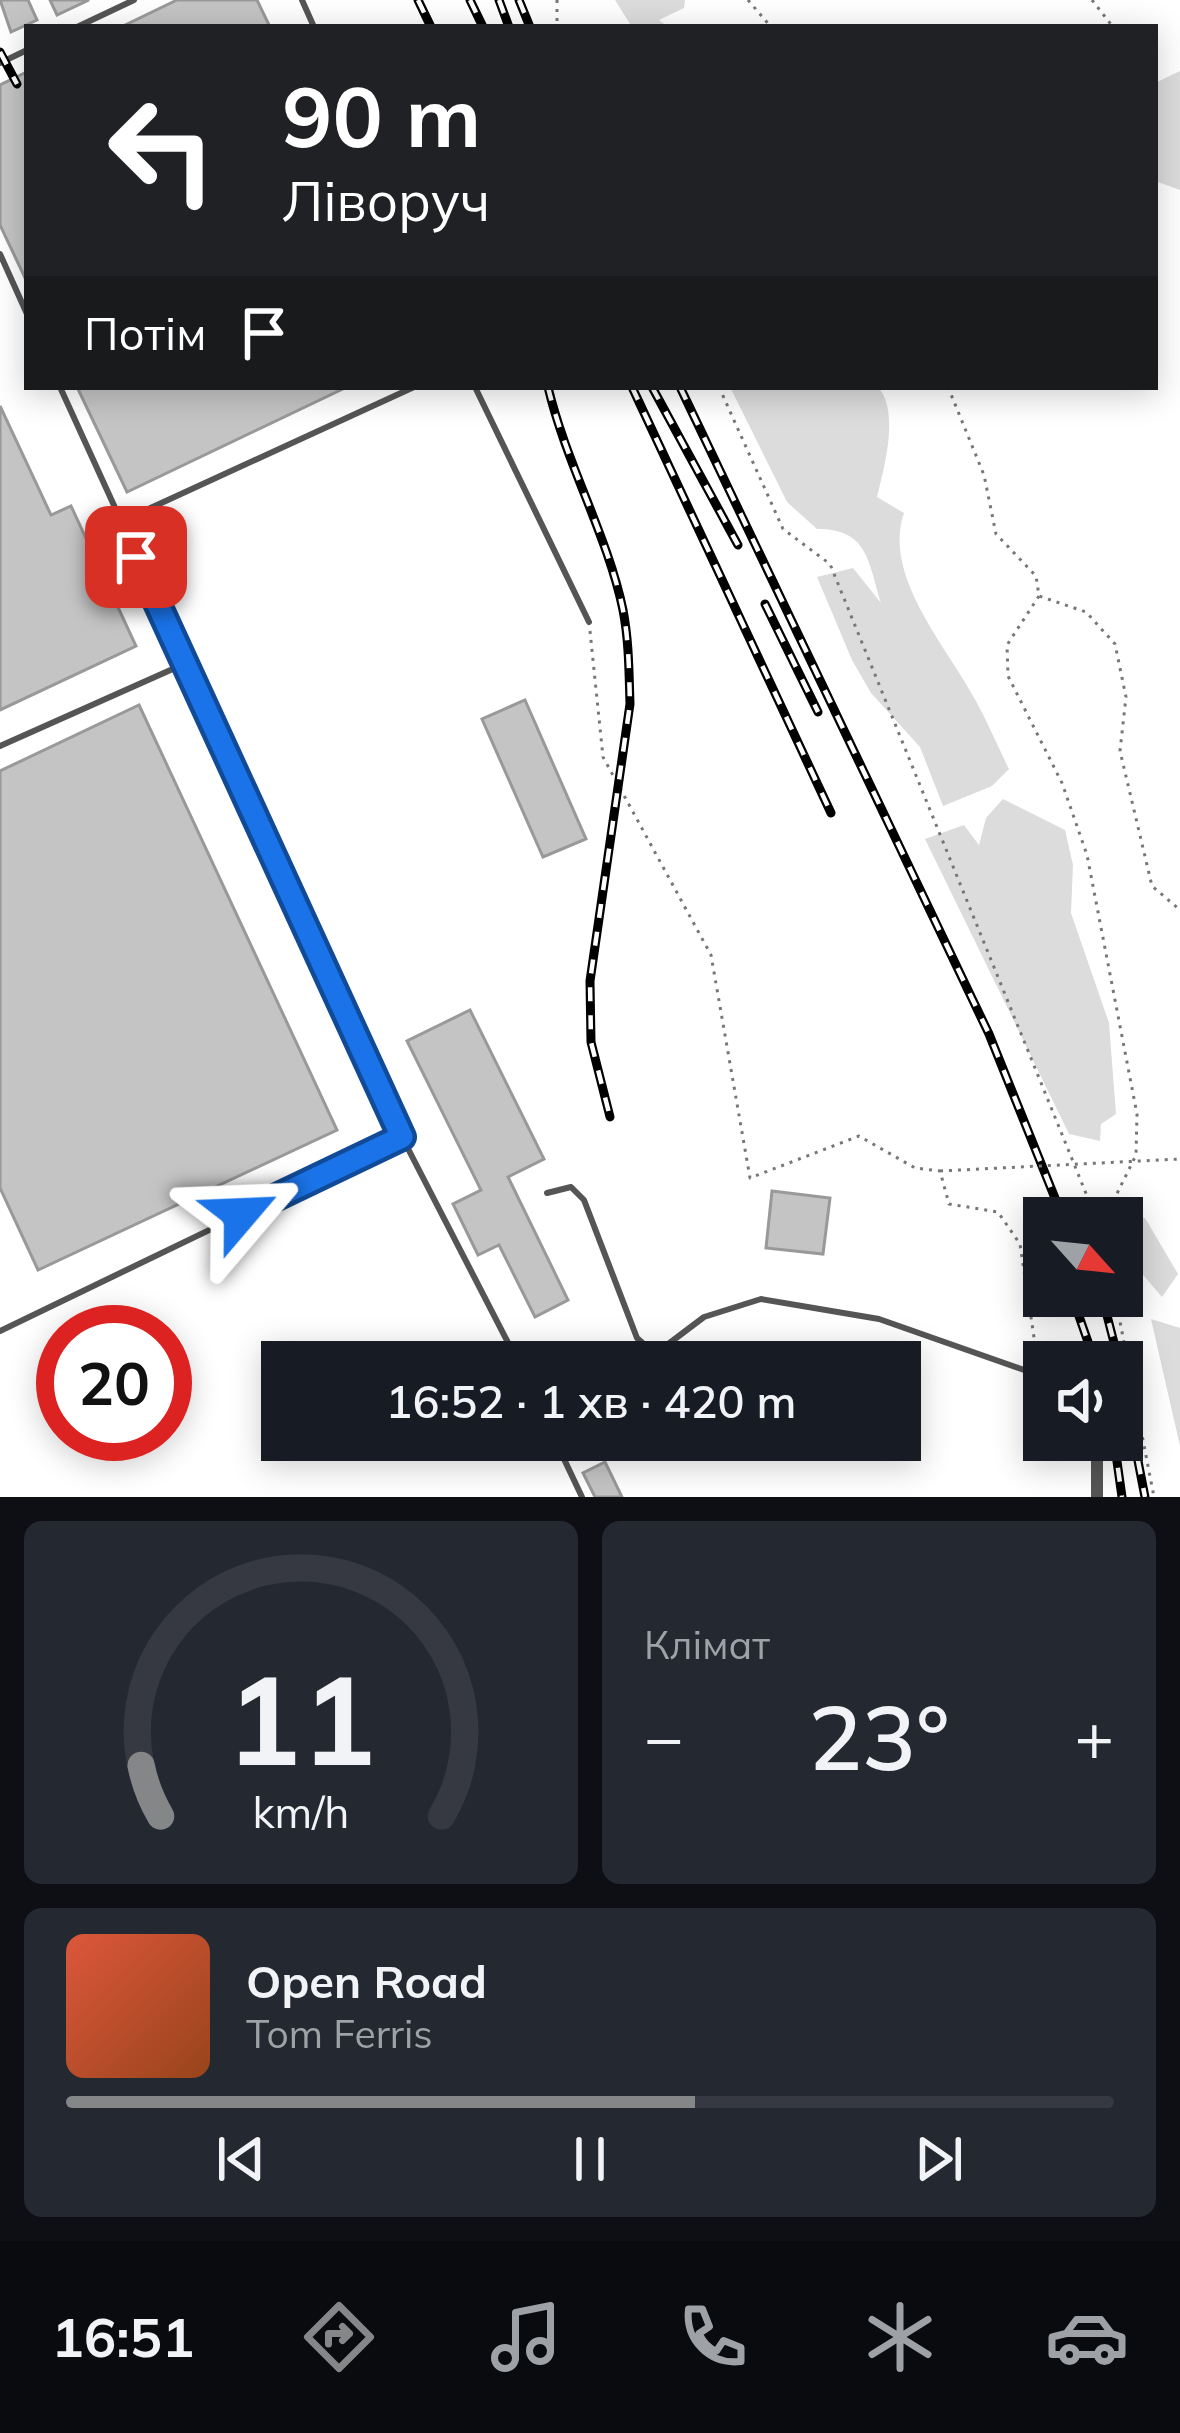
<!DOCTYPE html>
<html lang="uk">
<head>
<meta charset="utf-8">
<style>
  body { margin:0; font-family:Mulish,sans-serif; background:#242831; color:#f1f3f6; height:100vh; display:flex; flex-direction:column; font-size:45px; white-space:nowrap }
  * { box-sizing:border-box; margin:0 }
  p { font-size:39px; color:#9ea1a6 }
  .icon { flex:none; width:66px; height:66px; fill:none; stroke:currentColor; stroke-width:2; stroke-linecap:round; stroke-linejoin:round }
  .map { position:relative; height:1497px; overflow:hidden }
  .panel { display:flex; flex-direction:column; gap:24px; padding:24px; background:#0d0f14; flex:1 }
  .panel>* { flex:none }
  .banner { position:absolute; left:24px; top:24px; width:1134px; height:366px; border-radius:0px; box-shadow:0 6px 30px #0003; background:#202124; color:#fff; overflow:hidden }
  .needle { width:78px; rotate:117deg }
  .buttons { position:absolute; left:1023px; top:1197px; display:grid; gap:24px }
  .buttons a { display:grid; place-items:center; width:120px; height:120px; border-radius:0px; background:#171b24; box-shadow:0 6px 30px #0003; font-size:60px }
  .speed { position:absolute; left:36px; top:1305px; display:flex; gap:24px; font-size:60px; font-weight:700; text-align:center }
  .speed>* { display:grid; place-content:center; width:156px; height:156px; border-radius:50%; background:#171b24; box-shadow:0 6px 30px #0003; line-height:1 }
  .speed .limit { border:18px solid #d22; background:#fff; color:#111 }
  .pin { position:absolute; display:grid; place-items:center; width:102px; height:102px; color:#fff; margin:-51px; border-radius:24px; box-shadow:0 6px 18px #0006 }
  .me { position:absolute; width:132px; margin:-66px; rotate:64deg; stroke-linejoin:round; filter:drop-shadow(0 0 9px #0008) }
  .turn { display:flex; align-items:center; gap:42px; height:252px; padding:0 60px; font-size:54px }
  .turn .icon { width:156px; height:156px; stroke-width:2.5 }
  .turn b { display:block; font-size:84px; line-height:102px }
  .then { display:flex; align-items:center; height:114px; padding:0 60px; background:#0003; gap:24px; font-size:45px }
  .big { font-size:90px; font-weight:600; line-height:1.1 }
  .panel .card { flex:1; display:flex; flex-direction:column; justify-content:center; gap:18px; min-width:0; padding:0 42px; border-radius:18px; background:#242831 }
  .panel .dial { align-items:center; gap:0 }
  .dial svg { height:312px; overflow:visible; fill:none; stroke:#363941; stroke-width:7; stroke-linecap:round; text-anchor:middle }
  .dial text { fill:#f1f3f6; stroke:none }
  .song { display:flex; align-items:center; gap:36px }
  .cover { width:144px; height:144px; border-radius:18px; background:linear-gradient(135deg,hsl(10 70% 55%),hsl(20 70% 35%)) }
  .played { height:12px; border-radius:6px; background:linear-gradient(90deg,#858687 60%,#363941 60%) }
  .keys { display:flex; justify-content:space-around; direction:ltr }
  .heat { display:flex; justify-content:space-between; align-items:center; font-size:66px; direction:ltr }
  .panel .tiles { flex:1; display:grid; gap:24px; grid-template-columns:1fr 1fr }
  .card:last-child { grid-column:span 2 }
  .trip { position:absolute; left:261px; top:1341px; width:660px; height:120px; border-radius:0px; background:#171b24; box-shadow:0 6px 30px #0003; font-weight:600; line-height:120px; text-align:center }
  .tabs { display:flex; height:192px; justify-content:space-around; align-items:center; background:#090b0e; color:#9ea1a6 }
  .tabs .icon { width:84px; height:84px }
  .tabs .active { color:#858687 }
  .tabs b { font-size:54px; color:#f1f3f6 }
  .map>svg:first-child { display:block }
</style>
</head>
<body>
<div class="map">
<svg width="1180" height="1497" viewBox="0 0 1180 1497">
  <rect width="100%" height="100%" fill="#fff"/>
  <g fill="#dcdcdc">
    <polygon points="615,0 685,0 684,8 659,20 668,27 632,27"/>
    <polygon points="1180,71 1180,190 1155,181 1155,83"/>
    <path d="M730 387H878C900 412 884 468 877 497L904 513C882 576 948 648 976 701 988 723 998 747 1009 769L992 786 943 806 920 747 871 693 852 660 817 577 853 568 881 603C868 561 868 529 817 529L787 502Z"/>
    <polygon points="1003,799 1065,830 1073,865 1071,913 1109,1023 1116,1114 1101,1124 1100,1141 1069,1134 925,839 964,825 979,845 986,818"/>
    <polygon points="1145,1218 1178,1274 1162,1297 1138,1269 1122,1219"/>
    <polygon points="1151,1319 1180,1328 1180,1446"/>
  </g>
  <g fill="#c4c4c4" stroke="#999" stroke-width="3">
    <polygon points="0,0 28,0 37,20 11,32"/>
    <polygon points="50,0 89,0 57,15"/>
    <polygon points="177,0 257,0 270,27 121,27"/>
    <polygon points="27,72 27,282 0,225 0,85"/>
    <polygon points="77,387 347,387 127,492"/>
    <polygon points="0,406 51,515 71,506 136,646 0,710"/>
    <polygon points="525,700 586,839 543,857 482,719"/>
    <polygon points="139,705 337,1130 38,1270 0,1188 0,771"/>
    <polygon points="470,1010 544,1159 508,1177 568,1300 535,1317 499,1245 478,1255 453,1204 481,1190 407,1041"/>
    <polygon points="772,1191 830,1198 823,1254 766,1248"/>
    <polygon points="605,1462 622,1497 595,1497 583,1473"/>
  </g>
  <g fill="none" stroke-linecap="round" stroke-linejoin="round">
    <g stroke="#777" stroke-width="3" stroke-dasharray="3 6" stroke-linecap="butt">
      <polyline points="557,0 557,27"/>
      <polyline points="748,0 771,27"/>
      <polyline points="1092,0 1113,27"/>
      <polyline points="719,387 783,529 830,564 1096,1218"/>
      <polyline points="948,387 984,475 996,534 1036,576 1039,596 1086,612 1115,644 1126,697 1120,751 1152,886 1180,910"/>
      <polyline points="1039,596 1007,645 1008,676 1062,783 1087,855 1137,1114 1136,1155 1105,1218"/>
      <polyline points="590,631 603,757 711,955 750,1178 859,1136 915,1168 940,1171 949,1204 998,1212 1020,1244 1038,1364"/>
      <polyline points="1115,1296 1154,1497"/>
    </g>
    <g stroke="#555" stroke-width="6">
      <polyline points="302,0 314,27"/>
      <polyline points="77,27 134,0"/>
      <polyline points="0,63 27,50"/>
      <polyline points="0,254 27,314"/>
      <polyline points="60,387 402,1137 518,1362"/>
      <polyline points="475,387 589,622"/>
      <polyline points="120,522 414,387"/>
      <polyline points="0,746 184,664"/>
      <polyline points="547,1193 571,1187 584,1200 637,1338 655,1354 704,1317 761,1299 879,1319 1044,1377"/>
      <polyline points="0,1331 402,1137"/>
      <polyline points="555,1440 582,1497"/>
    </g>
    <polyline stroke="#555" stroke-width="12" points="1097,1440 1097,1497"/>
    <g stroke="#000" stroke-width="9">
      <g id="rail">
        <polyline points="418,0 431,27"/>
        <polyline points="470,0 483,27"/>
        <polyline points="499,0 509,27"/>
        <polyline points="519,0 530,27"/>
        <polyline points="0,52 17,84"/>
        <path d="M548 387C566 463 608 537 623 610 629 641 629 673 630 704L590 981 591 1042 610 1117"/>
        <polyline points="632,387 831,813"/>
        <polyline points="652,387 738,545"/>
        <polyline points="680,387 989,1034 1063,1218"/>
        <polyline points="765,604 818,712"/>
        <polyline points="1072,1296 1095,1362"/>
        <polyline points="1102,1296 1119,1362"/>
        <polyline points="1122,1378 1145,1497"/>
        <polyline points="1114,1440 1122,1497"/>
      </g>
    </g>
    <use href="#rail" stroke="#fff" stroke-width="4.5" stroke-dasharray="14" stroke-linecap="butt"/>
    <polyline stroke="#777" stroke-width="3" stroke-dasharray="3 6" stroke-linecap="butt" points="940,1171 1180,1159"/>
  </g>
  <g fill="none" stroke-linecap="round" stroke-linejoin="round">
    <g stroke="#114b97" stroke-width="30">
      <polyline id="route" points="136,557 402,1137 241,1214"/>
    </g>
    <use href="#route" stroke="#1a73e8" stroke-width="21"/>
  </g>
</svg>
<div class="buttons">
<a><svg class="needle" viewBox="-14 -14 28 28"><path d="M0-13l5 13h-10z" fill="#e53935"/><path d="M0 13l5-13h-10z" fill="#9ea1a6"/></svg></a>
<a><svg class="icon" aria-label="sound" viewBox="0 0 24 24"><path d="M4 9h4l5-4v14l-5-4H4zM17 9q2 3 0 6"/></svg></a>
</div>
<div class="speed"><div class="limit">20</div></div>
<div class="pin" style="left:136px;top:557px;background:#d93025"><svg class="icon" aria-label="arrive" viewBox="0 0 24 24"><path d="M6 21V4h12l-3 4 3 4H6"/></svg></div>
<svg class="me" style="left:241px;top:1214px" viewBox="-20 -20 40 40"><path d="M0-17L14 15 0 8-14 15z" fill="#1a73e8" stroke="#fff" stroke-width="4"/></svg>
<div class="trip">16:52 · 1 хв · 420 m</div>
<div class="banner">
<div class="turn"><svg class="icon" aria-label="left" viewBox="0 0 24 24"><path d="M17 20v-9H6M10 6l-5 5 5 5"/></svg><div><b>90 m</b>Ліворуч</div></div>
<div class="then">Потім<svg class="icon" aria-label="arrive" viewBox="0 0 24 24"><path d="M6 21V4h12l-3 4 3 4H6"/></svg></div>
</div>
</div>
<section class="panel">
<div class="tiles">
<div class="card dial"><svg viewBox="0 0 100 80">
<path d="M14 69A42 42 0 1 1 86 69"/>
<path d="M14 69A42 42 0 0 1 9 56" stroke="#858687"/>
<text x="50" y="56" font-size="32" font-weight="700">11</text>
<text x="50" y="72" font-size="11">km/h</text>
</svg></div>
<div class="card"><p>Клімат</p>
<div class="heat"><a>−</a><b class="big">23°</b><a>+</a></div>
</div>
<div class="card">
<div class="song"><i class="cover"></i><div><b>Open Road</b><p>Tom Ferris</p></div></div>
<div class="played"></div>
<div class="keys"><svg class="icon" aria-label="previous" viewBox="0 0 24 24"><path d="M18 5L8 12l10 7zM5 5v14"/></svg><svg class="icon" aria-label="pause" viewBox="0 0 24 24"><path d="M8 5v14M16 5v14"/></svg><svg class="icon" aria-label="next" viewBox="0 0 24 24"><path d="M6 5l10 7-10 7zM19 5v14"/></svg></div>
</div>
</div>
</section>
<nav class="tabs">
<b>16:51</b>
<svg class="icon active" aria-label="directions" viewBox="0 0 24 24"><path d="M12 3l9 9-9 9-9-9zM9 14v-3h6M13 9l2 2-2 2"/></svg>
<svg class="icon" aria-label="music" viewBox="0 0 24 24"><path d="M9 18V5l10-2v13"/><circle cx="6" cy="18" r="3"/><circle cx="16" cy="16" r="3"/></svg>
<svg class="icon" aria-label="phone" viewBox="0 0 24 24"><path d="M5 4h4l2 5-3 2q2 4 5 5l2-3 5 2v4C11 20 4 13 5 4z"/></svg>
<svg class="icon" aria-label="climate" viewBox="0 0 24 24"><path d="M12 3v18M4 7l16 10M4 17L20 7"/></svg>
<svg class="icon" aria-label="car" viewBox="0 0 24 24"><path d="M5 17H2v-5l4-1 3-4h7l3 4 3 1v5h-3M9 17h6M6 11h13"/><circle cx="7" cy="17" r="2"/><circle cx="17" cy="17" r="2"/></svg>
</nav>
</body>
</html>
